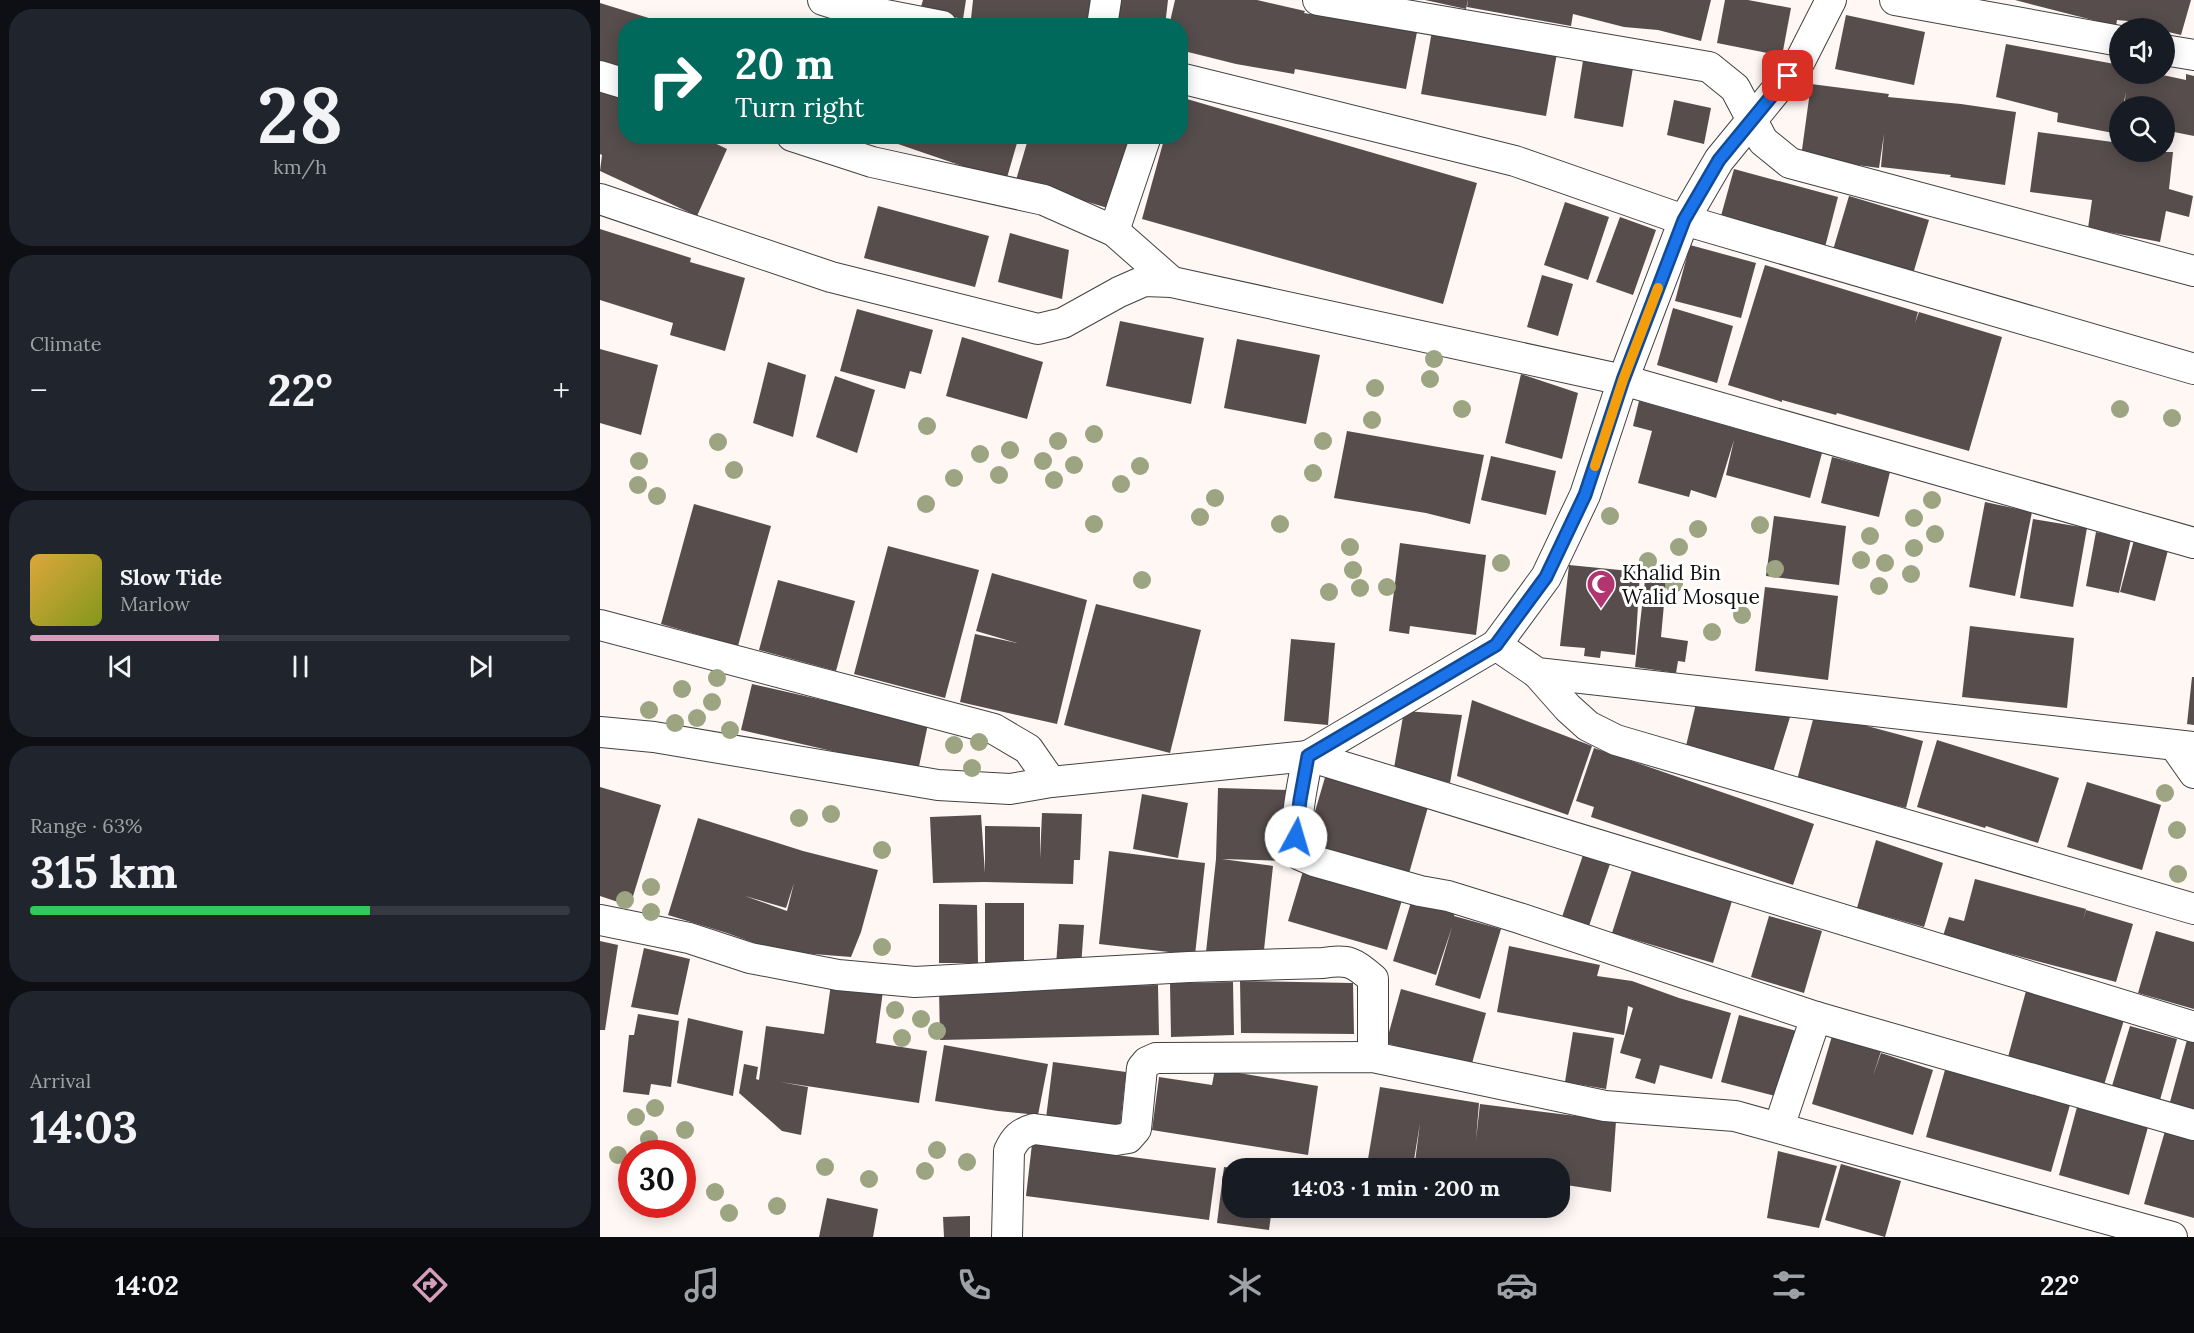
<!DOCTYPE html>
<html lang="en">
<head>
<meta charset="utf-8">
<style>
  body { margin:0; font-family:Lora,serif; background:#20242c; color:#f1f3f6; height:100vh; display:flex; flex-direction:column; font-size:22px; white-space:nowrap }
  * { box-sizing:border-box; margin:0 }
  p { font-size:20px; color:#9ea1a6 }
  .icon { flex:none; width:33px; height:33px; fill:none; stroke:currentColor; stroke-width:2; stroke-linecap:round; stroke-linejoin:round }
  .map { position:relative; flex:1; overflow:hidden }
  .sheet { display:flex; flex-direction:column; gap:9px; padding:9px; background:#0d0f14; width:600px }
  .sheet>* { flex:none }
  .banner { position:absolute; left:18px; top:18px; width:570px; height:126px; border-radius:24px; box-shadow:0 3px 15px #0003; background:#00695c; color:#fff; overflow:hidden }
  .buttons { position:absolute; left:1509px; top:18px; display:grid; gap:12px }
  .buttons a { display:grid; place-items:center; width:66px; height:66px; border-radius:50%; background:#171b24; box-shadow:0 3px 15px #0003; font-size:30px }
  .speed { position:absolute; left:18px; top:1140px; display:flex; gap:12px; font-size:30px; font-weight:700; text-align:center }
  .speed>* { display:grid; place-content:center; width:78px; height:78px; border-radius:50%; background:#171b24; box-shadow:0 3px 15px #0003; line-height:1 }
  .speed .limit { border:9px solid #d22; background:#fff; color:#111 }
  .pin { position:absolute; display:grid; place-items:center; width:51px; height:51px; color:#fff; margin:-26px; border-radius:12px; box-shadow:0 3px 9px #0006 }
  .me { position:absolute; width:66px; margin:-33px; rotate:6deg; stroke-linejoin:round; filter:drop-shadow(0 0 4px #0008) }
  .turn { display:flex; align-items:center; gap:21px; height:126px; padding:0 18px; font-size:27px }
  .turn .icon { width:78px; height:78px; stroke-width:2.5 }
  .turn b { display:block; font-size:42px; line-height:51px }
  .big { font-size:45px; font-weight:800; line-height:1.1 }
  .sheet .widget { flex:1; display:flex; flex-direction:column; justify-content:center; gap:9px; min-width:0; padding:0 21px; border-radius:24px; background:#20242c }
  .sheet .dial { align-items:center; gap:0 }
  .dial b { font-size:78px; line-height:1 }
  .song { display:flex; align-items:center; gap:18px }
  .cover { width:72px; height:72px; border-radius:9px; background:linear-gradient(135deg,hsl(40 70% 55%),hsl(70 70% 35%)) }
  .played { height:6px; border-radius:3px; background:linear-gradient(90deg,#d49eba 35%,#363941 35%) }
  .keys { display:flex; justify-content:space-around; direction:ltr }
  .heat { display:flex; justify-content:space-between; align-items:center; font-size:33px; direction:ltr }
  .charge { height:9px; border-radius:4px; background:linear-gradient(90deg,#34c759 63%,#363941 0) }
  .trip { position:absolute; left:622px; top:1158px; width:348px; height:60px; border-radius:24px; background:#171b24; box-shadow:0 3px 15px #0003; font-weight:800; line-height:60px; text-align:center }
  .dock { display:flex; height:96px; justify-content:space-around; align-items:center; background:#090b0e; color:#9ea1a6 }
  .dock .icon { width:42px; height:42px }
  .dock .selected { color:#d49eba }
  .dock b { font-size:27px; color:#f1f3f6 }
  main { display:flex; flex:1; min-height:0 }
  .map>svg:first-child { display:block }
</style>
</head>
<body>
<main>
<section class="sheet">
<div class="widget dial"><b>28</b><p>km/h</p></div>
<div class="widget"><p>Climate</p>
<div class="heat"><a>−</a><b class="big">22°</b><a>+</a></div>
</div>
<div class="widget">
<div class="song"><i class="cover"></i><div><b>Slow Tide</b><p>Marlow</p></div></div>
<div class="played"></div>
<div class="keys"><svg class="icon" aria-label="previous" viewBox="0 0 24 24"><path d="M18 5L8 12l10 7zM5 5v14"/></svg><svg class="icon" aria-label="pause" viewBox="0 0 24 24"><path d="M8 5v14M16 5v14"/></svg><svg class="icon" aria-label="next" viewBox="0 0 24 24"><path d="M6 5l10 7-10 7zM19 5v14"/></svg></div>
</div>
<div class="widget"><p>Range · 63%</p><b class="big">315 km</b><div class="charge"></div></div>
<div class="widget"><p>Arrival</p><b class="big">14:03</b></div>
</section>
<div class="map">
<svg width="1594" height="1237" viewBox="0 0 1594 1237">
  <rect width="100%" height="100%" fill="#fef7f3"/>
  <g fill="#574d4d" fill-rule="evenodd">
    <polygon points="323,0 366,0 363,19 320,10"/>
    <polygon points="373,0 492,0 488,26 408,26 371,19"/>
    <polygon points="517,0 568,0 565,26 513,26"/>
    <polygon points="575,0 657,0 705,11 704,13 817,32 806,89 695,69 694,74 636,64 580,50 580,26 569,26"/>
    <polygon points="825,0 868,0 866,9"/>
    <polygon points="868,0 1111,0 1101,41 1058,30 1024,27 973,14 971,26 867,7"/>
    <polygon points="1125,0 1148,0 1191,8 1182,56 1117,43"/>
    <polygon points="1415,0 1591,0 1581,35 1564,31 1564,28 1556,28 1528,21 1517,20 1516,26"/>
    <polygon points="0,3 52,19 50,26 26,26 26,72 0,64"/>
    <polygon points="1246,15 1325,32 1314,85 1235,69"/>
    <polygon points="832,31 957,53 946,116 821,94"/>
    <polygon points="1406,44 1520,65 1520,74 1558,74 1586,80 1586,74 1594,76 1594,136 1564,130 1564,106 1524,106 1526,92 1523,106 1520,106 1518,134 1457,122 1458,113 1396,97"/>
    <polygon points="984,54 1034,62 1023,127 974,118"/>
    <polygon points="1211,84 1289,94 1288,97 1361,104 1416,112 1405,185 1350,177 1351,175 1281,167 1284,134 1279,168 1201,157"/>
    <polygon points="0,89 26,101 26,136 100,136 127,149 97,216 0,171 2,155 0,154"/>
    <polygon points="580,97 877,183 843,304 542,219 565,136 580,136"/>
    <polygon points="1074,100 1111,108 1104,144 1067,135"/>
    <polygon points="1438,132 1520,143 1520,152 1573,152 1569,189 1593,196 1589,217 1566,211 1560,242 1488,228 1492,200 1430,192"/>
    <polygon points="301,136 419,136 406,181 298,144"/>
    <polygon points="429,136 536,136 514,210 416,180"/>
    <polygon points="1134,169 1238,197 1224,251 1119,223"/>
    <polygon points="1249,196 1329,220 1313,274 1233,250"/>
    <polygon points="965,202 1009,217 988,280 944,265"/>
    <polygon points="278,206 389,236 375,287 264,258"/>
    <polygon points="1020,217 1056,230 1033,295 996,282"/>
    <polygon points="0,229 91,258 90,262 145,278 125,351 70,335 73,323 0,300"/>
    <polygon points="410,233 469,250 462,299 398,282"/>
    <polygon points="1090,245 1156,263 1141,318 1075,301"/>
    <polygon points="1165,265 1318,312 1315,323 1319,312 1402,337 1369,451 1237,413 1236,415 1182,400 1182,402 1128,385"/>
    <polygon points="942,275 973,284 958,336 927,327"/>
    <polygon points="1073,308 1133,326 1117,383 1057,365"/>
    <polygon points="257,309 333,330 321,374 310,371 305,389 240,371"/>
    <polygon points="520,321 604,338 591,404 506,386"/>
    <polygon points="362,337 443,362 427,419 346,396"/>
    <polygon points="637,339 720,355 706,424 624,408"/>
    <polygon points="0,349 58,365 41,435 0,423"/>
    <polygon points="168,362 206,375 193,437 153,423"/>
    <polygon points="921,374 978,393 962,459 905,443"/>
    <polygon points="235,376 275,390 257,453 216,437"/>
    <polygon points="1039,401 1222,453 1210,498 1126,475 1134,440 1116,498 1091,490 1089,497 1038,483 1052,431 1033,426"/>
    <polygon points="747,431 884,455 870,524 826,513 734,498"/>
    <polygon points="891,456 956,471 946,515 881,500"/>
    <polygon points="1232,457 1290,472 1279,517 1221,503"/>
    <polygon points="1385,502 1432,512 1415,596 1369,587"/>
    <polygon points="94,504 171,526 138,646 61,624"/>
    <polygon points="1174,516 1246,526 1239,585 1166,576"/>
    <polygon points="1433,519 1487,528 1473,607 1420,598"/>
    <polygon points="1496,532 1531,539 1519,593 1486,586"/>
    <polygon points="1534,540 1568,550 1555,601 1520,592"/>
    <polygon points="800,543 886,555 876,635 810,626 809,634 789,631"/>
    <polygon points="288,546 379,570 345,698 254,674"/>
    <polygon points="969,565 1040,572 1035,655 1001,651 1000,658 984,656 985,648 960,646"/>
    <polygon points="392,573 487,600 457,724 360,702 375,634 417,643 376,631"/>
    <polygon points="178,580 255,601 236,671 159,650"/>
    <polygon points="1045,580 1066,582 1061,637 1088,641 1085,662 1078,661 1076,673 1035,667"/>
    <polygon points="1165,587 1238,596 1228,680 1155,671"/>
    <polygon points="496,604 601,630 570,753 464,725"/>
    <polygon points="1370,626 1474,638 1467,708 1362,697"/>
    <polygon points="691,639 735,643 728,725 684,721"/>
    <polygon points="1592,677 1594,677 1594,725 1587,724"/>
    <polygon points="152,684 328,724 318,771 141,730"/>
    <polygon points="1098,695 1191,714 1173,772 1086,746"/>
    <polygon points="872,700 992,746 968,815 857,776"/>
    <polygon points="804,711 862,715 850,783 794,768"/>
    <polygon points="1215,712 1323,741 1306,808 1197,780"/>
    <polygon points="1337,740 1459,778 1438,843 1386,826 1385,828 1317,807"/>
    <polygon points="994,748 1214,824 1193,885 991,817 994,807 976,801"/>
    <polygon points="726,774 828,807 808,877 704,849"/>
    <polygon points="1487,782 1561,805 1542,870 1467,847"/>
    <polygon points="0,787 61,805 30,906 0,896"/>
    <polygon points="618,788 689,790 687,861 622,859 673,866 663,959 606,952 616,859"/>
    <polygon points="542,794 588,803 578,858 533,849"/>
    <polygon points="442,813 482,814 480,860 474,860 473,884 384,882 333,883 330,817 381,815 385,873 385,826 440,827 440,859"/>
    <path d="M98 818 203 851 278 870 261 932 251 957 176 951 127 933 68 915ZM194 883 187 911 145 896 186 908Z"/>
    <polygon points="1276,840 1343,863 1324,927 1257,908"/>
    <polygon points="509,851 605,863 595,955 499,944"/>
    <polygon points="983,855 1010,864 989,926 962,917"/>
    <polygon points="1032,870 1132,901 1113,963 1012,933"/>
    <polygon points="703,871 802,900 787,950 688,921"/>
    <polygon points="1375,879 1486,909 1483,921 1486,910 1533,924 1516,982 1343,936 1349,917 1364,921"/>
    <polygon points="812,899 855,913 854,916 901,929 880,999 835,985 852,927 836,975 793,961"/>
    <rect x="385" y="903" width="39" height="62"/>
    <polygon points="339,904 377,905 378,963 339,963"/>
    <polygon points="1169,916 1222,931 1204,993 1151,977"/>
    <polygon points="459,924 484,925 481,967 456,965"/>
    <polygon points="1556,931 1594,942 1594,1009 1538,993"/>
    <polygon points="0,941 18,945 5,1030 0,1030"/>
    <polygon points="909,946 1000,965 997,976 1032,981 1079,998 1131,1013 1112,1079 1060,1065 1055,1084 1035,1078 1041,1059 1020,1053 1033,1008 1028,1006 1024,1035 897,1012"/>
    <polygon points="44,948 90,959 78,1015 31,1007"/>
    <polygon points="640,981 753,983 754,1034 641,1033"/>
    <polygon points="633,982 634,1035 571,1037 570,983"/>
    <polygon points="231,984 283,991 276,1043 327,1051 319,1103 180,1082 208,1087 201,1135 182,1131 139,1093 144,1064 158,1067 156,1079 159,1080 166,1026 224,1034"/>
    <polygon points="558,985 559,1035 340,1040 339,989"/>
    <polygon points="801,989 886,1013 871,1067 786,1043"/>
    <polygon points="1426,991 1524,1020 1504,1085 1408,1057"/>
    <polygon points="38,1014 79,1021 71,1087 51,1084 49,1095 23,1092 29,1035 34,1035"/>
    <polygon points="1139,1015 1200,1032 1183,1098 1121,1082"/>
    <polygon points="88,1018 143,1031 133,1096 77,1083"/>
    <polygon points="1530,1026 1577,1039 1560,1100 1512,1086"/>
    <polygon points="973,1032 1014,1038 1006,1089 965,1082"/>
    <polygon points="1232,1036 1281,1051 1273,1076 1281,1053 1333,1070 1313,1135 1212,1104"/>
    <polygon points="1587,1040 1594,1042 1594,1109 1570,1102"/>
    <polygon points="344,1045 448,1064 438,1115 398,1111 335,1101"/>
    <polygon points="453,1062 526,1072 520,1128 446,1118"/>
    <polygon points="615,1069 718,1086 708,1155 552,1130 559,1077 612,1085"/>
    <polygon points="1345,1070 1470,1105 1451,1172 1326,1137"/>
    <polygon points="780,1087 879,1103 876,1140 880,1104 1016,1121 1011,1192 960,1184 960,1168 858,1168 815,1162 820,1123 813,1166 768,1159"/>
    <polygon points="1477,1107 1548,1127 1529,1195 1459,1175"/>
    <polygon points="1565,1131 1594,1139 1594,1218 1544,1204"/>
    <polygon points="432,1144 616,1168 609,1220 426,1196"/>
    <polygon points="1178,1151 1237,1166 1219,1228 1167,1218"/>
    <polygon points="1241,1164 1301,1181 1285,1237 1225,1220"/>
    <polygon points="624,1167 633,1168 633,1208 672,1208 669,1230 617,1223"/>
    <polygon points="227,1198 278,1209 273,1237 219,1237"/>
    <polygon points="370,1216 370,1237 344,1237 343,1217"/>
  </g>
  <g fill="none" stroke-linecap="round" stroke-linejoin="round">
    <g stroke="#424242" stroke-width="32">
      <g id="street">
        <polyline points="223,0 245,7 342,26"/>
        <polyline points="718,0 1109,67 1135,88 1163,141 1190,163 1594,271"/>
        <path d="M1231 0 1200 61 1119 160 1084 220 1023 380 985 495 946 577 896 645 708 756C702 788 693 823 700 855L714 861 820 891 848 896 919 918 1216 1017 1594 1125"/>
        <polyline points="1295,0 1520,41"/>
        <polyline points="502,26 506,0"/>
        <polyline points="1564,50 1594,55"/>
        <polyline points="0,76 26,84"/>
        <polyline points="580,78 915,161 1084,220 1594,369"/>
        <polyline points="192,136 272,162 444,200 514,231 572,282"/>
        <polyline points="0,199 231,277 438,329 463,323 519,292 544,281 572,282 1023,380 1594,543"/>
        <polyline points="514,231 546,136"/>
        <polyline points="0,625 394,729 428,749 451,782"/>
        <polyline points="896,645 937,673 1594,747"/>
        <polyline points="937,673 968,708 988,726 1016,740 1594,909"/>
        <polyline points="0,732 54,737 338,785 410,789 451,782 708,756 1594,1027"/>
        <polyline points="1575,746 1594,773"/>
        <path d="M0 920 89 938 150 958 238 975 315 982 589 967 723 963C748 959 754 962 773 979V1057"/>
        <polyline points="1179,1127 1216,1017"/>
        <path d="M407 1237 409 1151C415 1138 420 1133 434 1129L516 1140 528 1138 536 1129 542 1068 547 1062 556 1058 773 1057 1005 1106 1135 1116 1572 1237"/>
      </g>
    </g>
    <use href="#street" stroke="#fff" stroke-width="30"/>
  </g>
  <g fill="#9ca482">
    <circle cx="834" cy="359" r="9"/>
    <circle cx="830" cy="379" r="9"/>
    <circle cx="775" cy="388" r="9"/>
    <circle cx="862" cy="409" r="9"/>
    <circle cx="1520" cy="409" r="9"/>
    <circle cx="1572" cy="418" r="9"/>
    <circle cx="772" cy="420" r="9"/>
    <circle cx="327" cy="426" r="9"/>
    <circle cx="494" cy="434" r="9"/>
    <circle cx="458" cy="441" r="9"/>
    <circle cx="723" cy="441" r="9"/>
    <circle cx="118" cy="442" r="9"/>
    <circle cx="410" cy="450" r="9"/>
    <circle cx="380" cy="454" r="9"/>
    <circle cx="39" cy="461" r="9"/>
    <circle cx="443" cy="461" r="9"/>
    <circle cx="474" cy="465" r="9"/>
    <circle cx="540" cy="466" r="9"/>
    <circle cx="134" cy="470" r="9"/>
    <circle cx="713" cy="473" r="9"/>
    <circle cx="399" cy="475" r="9"/>
    <circle cx="354" cy="478" r="9"/>
    <circle cx="454" cy="480" r="9"/>
    <circle cx="521" cy="484" r="9"/>
    <circle cx="38" cy="485" r="9"/>
    <circle cx="57" cy="496" r="9"/>
    <circle cx="615" cy="498" r="9"/>
    <circle cx="1332" cy="500" r="9"/>
    <circle cx="326" cy="504" r="9"/>
    <circle cx="1010" cy="516" r="9"/>
    <circle cx="600" cy="517" r="9"/>
    <circle cx="1314" cy="518" r="9"/>
    <circle cx="494" cy="524" r="9"/>
    <circle cx="680" cy="524" r="9"/>
    <circle cx="1160" cy="525" r="9"/>
    <circle cx="1098" cy="529" r="9"/>
    <circle cx="1335" cy="534" r="9"/>
    <circle cx="1270" cy="536" r="9"/>
    <circle cx="750" cy="547" r="9"/>
    <circle cx="1079" cy="547" r="9"/>
    <circle cx="1314" cy="548" r="9"/>
    <circle cx="1261" cy="560" r="9"/>
    <circle cx="1048" cy="561" r="9"/>
    <circle cx="901" cy="563" r="9"/>
    <circle cx="1285" cy="563" r="9"/>
    <circle cx="1175" cy="569" r="9"/>
    <circle cx="753" cy="570" r="9"/>
    <circle cx="1311" cy="574" r="9"/>
    <circle cx="542" cy="580" r="9"/>
    <circle cx="1074" cy="584" r="9"/>
    <circle cx="1279" cy="586" r="9"/>
    <circle cx="787" cy="587" r="9"/>
    <circle cx="760" cy="588" r="9"/>
    <circle cx="729" cy="592" r="9"/>
    <circle cx="1142" cy="615" r="9"/>
    <circle cx="1112" cy="632" r="9"/>
    <circle cx="117" cy="678" r="9"/>
    <circle cx="82" cy="689" r="9"/>
    <circle cx="112" cy="702" r="9"/>
    <circle cx="49" cy="710" r="9"/>
    <circle cx="97" cy="718" r="9"/>
    <circle cx="75" cy="723" r="9"/>
    <circle cx="130" cy="730" r="9"/>
    <circle cx="379" cy="742" r="9"/>
    <circle cx="354" cy="745" r="9"/>
    <circle cx="372" cy="768" r="9"/>
    <circle cx="1565" cy="793" r="9"/>
    <circle cx="231" cy="814" r="9"/>
    <circle cx="199" cy="818" r="9"/>
    <circle cx="1577" cy="830" r="9"/>
    <circle cx="282" cy="850" r="9"/>
    <circle cx="1578" cy="874" r="9"/>
    <circle cx="51" cy="887" r="9"/>
    <circle cx="25" cy="900" r="9"/>
    <circle cx="51" cy="912" r="9"/>
    <circle cx="282" cy="947" r="9"/>
    <circle cx="295" cy="1010" r="9"/>
    <circle cx="321" cy="1019" r="9"/>
    <circle cx="337" cy="1031" r="9"/>
    <circle cx="302" cy="1038" r="9"/>
    <circle cx="55" cy="1108" r="9"/>
    <circle cx="36" cy="1117" r="9"/>
    <circle cx="85" cy="1130" r="9"/>
    <circle cx="49" cy="1139" r="9"/>
    <circle cx="337" cy="1150" r="9"/>
    <circle cx="18" cy="1155" r="9"/>
    <circle cx="367" cy="1162" r="9"/>
    <circle cx="225" cy="1167" r="9"/>
    <circle cx="325" cy="1171" r="9"/>
    <circle cx="269" cy="1179" r="9"/>
    <circle cx="115" cy="1192" r="9"/>
    <circle cx="177" cy="1206" r="9"/>
    <circle cx="129" cy="1213" r="9"/>
  </g>
  <g fill="none" stroke-linecap="round" stroke-linejoin="round">
    <g stroke="#114b97" stroke-width="15">
      <polyline id="route" points="696,837 700,800 708,756 896,645 946,577 985,495 1023,380 1084,220 1119,160 1188,76"/>
    </g>
    <use href="#route" stroke="#1a73e8" stroke-width="10"/>
    <polyline stroke="#f59e0b" stroke-width="10" points="995,466 1023,380 1058,288"/>
  </g>
  <defs>
    <g id="mosque-pin" transform="scale(1.5)"><path d="M0 17L-7.5 6A9.5 9.5 0 1 1 7.5 6Z" fill="#b13670" stroke="#fff"/><path d="M3.5-4.9A6 6 0 1 0 3.5 4.9A5 5 0 1 1 3.5-4.9Z" fill="#fff"/></g>
  </defs>
  <g fill-rule="evenodd">
    <use href="#mosque-pin" x="1001" y="584"/>
  </g>
  <g text-anchor="middle" dominant-baseline="central" stroke-width="6" stroke-linejoin="round" paint-order="stroke">
    <g font-size="21" fill="#0f0f0f" stroke="#fff" text-anchor="start">
      <text x="1022" y="572">Khalid Bin<tspan x="1022" dy="24">Walid Mosque</tspan></text>
    </g>
  </g>
</svg>
<div class="buttons">
<a><svg class="icon" aria-label="sound" viewBox="0 0 24 24"><path d="M4 9h4l5-4v14l-5-4H4zM17 9q2 3 0 6"/></svg></a>
<a><svg class="icon" aria-label="search" viewBox="0 0 24 24"><circle cx="10" cy="10" r="6"/><path d="M15 15l6 6"/></svg></a>
</div>
<div class="speed"><div class="limit">30</div></div>
<div class="pin" style="left:1188px;top:76px;background:#d93025"><svg class="icon" aria-label="arrive" viewBox="0 0 24 24"><path d="M6 21V4h12l-3 4 3 4H6"/></svg></div>
<svg class="me" style="left:696px;top:837px" viewBox="-20 -20 40 40"><circle r="19" fill="#fff"/><path d="M0-13L10 11 0 6-10 11z" fill="#1a73e8"/></svg>
<div class="trip">14:03 · 1 min · 200 m</div>
<div class="banner">
<div class="turn"><svg class="icon" aria-label="right" viewBox="0 0 24 24"><path d="M7 20v-9h11M14 6l5 5-5 5"/></svg><div><b>20 m</b>Turn right</div></div>
</div>
</div>
</main>
<nav class="dock">
<b>14:02</b>
<svg class="icon selected" aria-label="directions" viewBox="0 0 24 24"><path d="M12 3l9 9-9 9-9-9zM9 14v-3h6M13 9l2 2-2 2"/></svg>
<svg class="icon" aria-label="music" viewBox="0 0 24 24"><path d="M9 18V5l10-2v13"/><circle cx="6" cy="18" r="3"/><circle cx="16" cy="16" r="3"/></svg>
<svg class="icon" aria-label="phone" viewBox="0 0 24 24"><path d="M5 4h4l2 5-3 2q2 4 5 5l2-3 5 2v4C11 20 4 13 5 4z"/></svg>
<svg class="icon" aria-label="climate" viewBox="0 0 24 24"><path d="M12 3v18M4 7l16 10M4 17L20 7"/></svg>
<svg class="icon" aria-label="car" viewBox="0 0 24 24"><path d="M5 17H2v-5l4-1 3-4h7l3 4 3 1v5h-3M9 17h6M6 11h13"/><circle cx="7" cy="17" r="2"/><circle cx="17" cy="17" r="2"/></svg>
<svg class="icon" aria-label="filters" viewBox="0 0 24 24"><path d="M4 7h16M4 17h16"/><circle cx="9" cy="7" r="2"/><circle cx="15" cy="17" r="2"/></svg>
<b>22°</b>
</nav>
</body>
</html>
